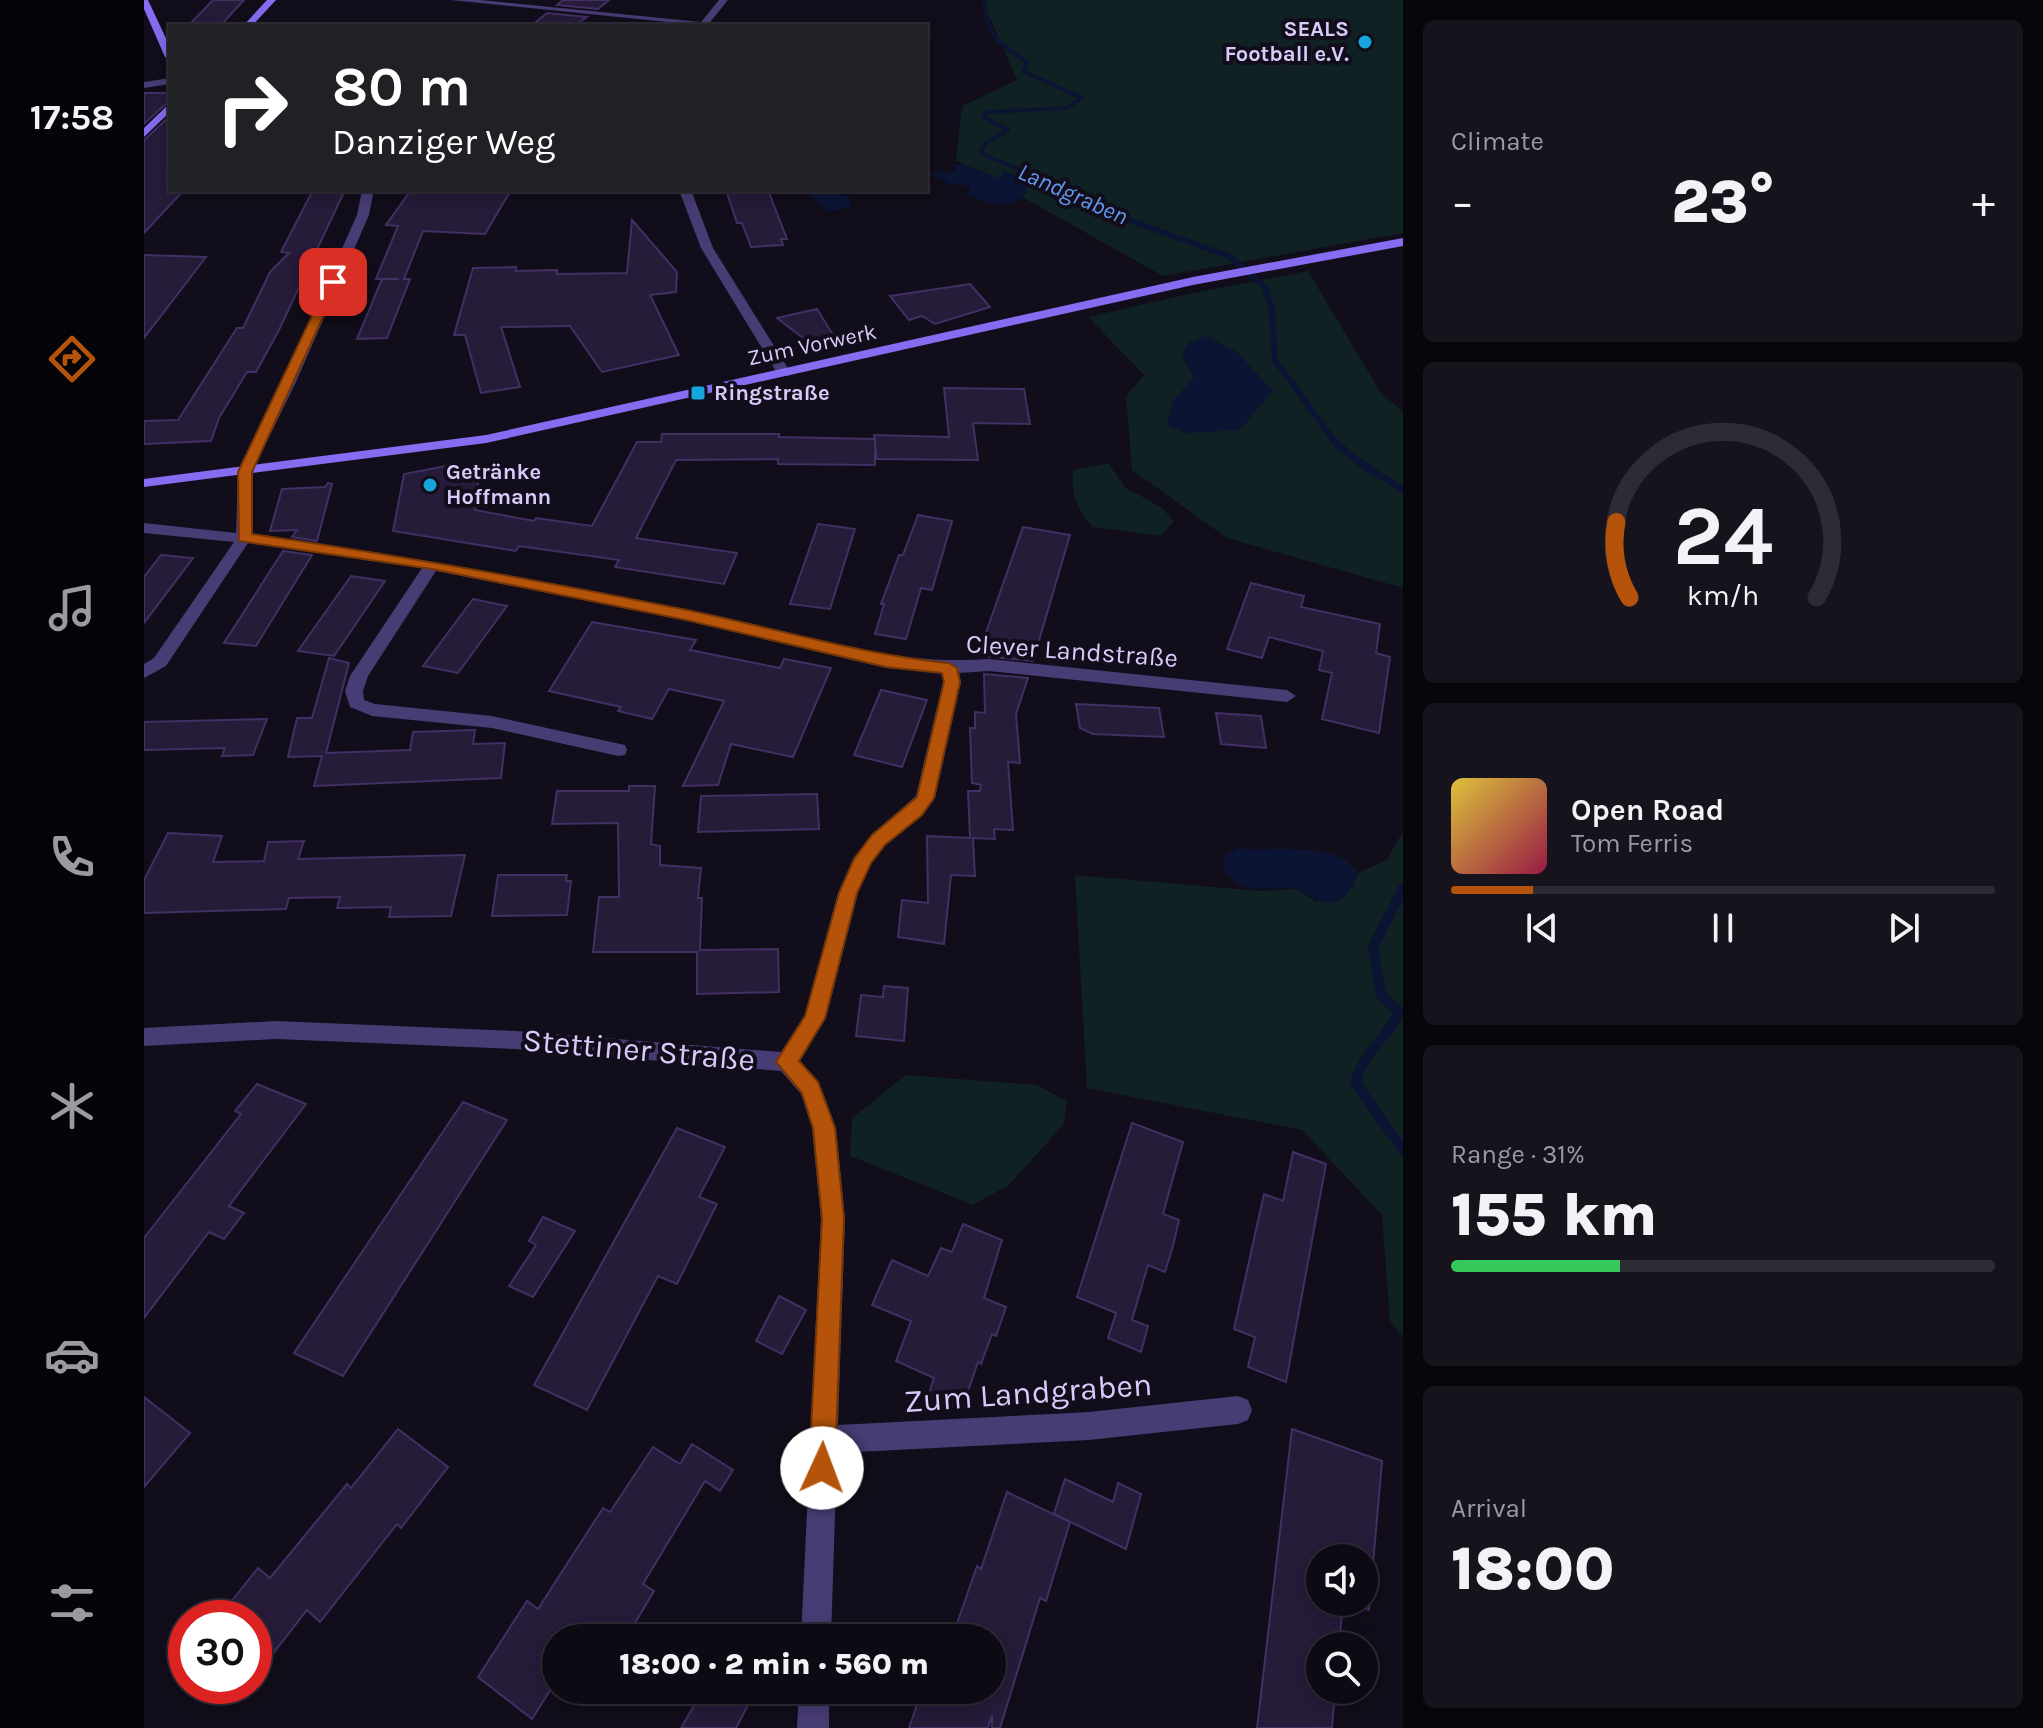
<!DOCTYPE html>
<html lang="en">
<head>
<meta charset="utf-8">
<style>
  body { margin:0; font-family:Karla,sans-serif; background:#16131d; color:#f1f3f6; height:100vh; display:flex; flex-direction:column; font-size:30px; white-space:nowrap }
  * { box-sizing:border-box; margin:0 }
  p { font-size:26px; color:#9a9aa0 }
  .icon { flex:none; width:44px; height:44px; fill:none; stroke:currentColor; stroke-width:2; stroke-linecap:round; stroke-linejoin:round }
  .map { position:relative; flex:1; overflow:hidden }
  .panel { display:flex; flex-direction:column; gap:20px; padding:20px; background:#07060b; width:640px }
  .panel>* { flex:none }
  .guide { position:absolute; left:24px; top:24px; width:760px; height:168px; border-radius:0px; box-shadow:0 4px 20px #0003,0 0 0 2px #2d2b34; background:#202124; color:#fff; overflow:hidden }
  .tools { position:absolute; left:1162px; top:1544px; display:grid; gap:16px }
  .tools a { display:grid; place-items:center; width:72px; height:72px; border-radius:50%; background:#0d0a14; box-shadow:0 4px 20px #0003,0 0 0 2px #2d2b34; font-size:40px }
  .speed { position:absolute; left:24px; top:1600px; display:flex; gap:16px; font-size:40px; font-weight:700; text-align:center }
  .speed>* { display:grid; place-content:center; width:104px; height:104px; border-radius:50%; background:#0d0a14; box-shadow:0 4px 20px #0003,0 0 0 2px #2d2b34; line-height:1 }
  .speed .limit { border:12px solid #d22; background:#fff; color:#111 }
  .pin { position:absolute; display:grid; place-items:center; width:68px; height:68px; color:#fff; margin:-34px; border-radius:16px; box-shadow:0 4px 12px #0006 }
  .me { position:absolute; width:88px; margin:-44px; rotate:2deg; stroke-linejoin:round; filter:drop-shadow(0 0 6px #0008) }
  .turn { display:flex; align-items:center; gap:28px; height:168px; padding:0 32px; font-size:36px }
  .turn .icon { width:104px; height:104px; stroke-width:2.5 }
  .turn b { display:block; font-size:56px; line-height:68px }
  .big { font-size:60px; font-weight:800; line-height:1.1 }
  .panel .widget { flex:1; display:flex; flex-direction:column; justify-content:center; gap:12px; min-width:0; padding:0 28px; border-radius:12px; background:#16131d }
  .panel .dial { align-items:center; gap:0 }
  .dial svg { height:208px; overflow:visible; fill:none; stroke:#2d2b34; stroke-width:7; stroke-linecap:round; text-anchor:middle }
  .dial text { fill:#f1f3f6; stroke:none }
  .song { display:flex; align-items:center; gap:24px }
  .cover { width:96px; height:96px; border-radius:12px; background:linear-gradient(135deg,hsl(50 70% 55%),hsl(340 70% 35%)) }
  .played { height:8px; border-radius:4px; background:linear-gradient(90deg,#b45309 15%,#2d2b34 15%) }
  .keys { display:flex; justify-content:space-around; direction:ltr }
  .heat { display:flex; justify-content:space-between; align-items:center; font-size:44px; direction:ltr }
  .charge { height:12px; border-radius:6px; background:linear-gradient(90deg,#34c759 31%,#2d2b34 0) }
  .trip { position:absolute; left:398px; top:1624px; width:464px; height:80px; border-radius:40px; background:#0d0a14; box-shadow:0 4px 20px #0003,0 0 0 2px #2d2b34; font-weight:800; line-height:80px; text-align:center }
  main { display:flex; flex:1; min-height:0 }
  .tabs { display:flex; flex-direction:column; width:144px; justify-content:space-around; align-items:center; background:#050408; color:#9a9aa0 }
  .tabs .icon { width:56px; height:56px }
  .tabs .on { color:#b45309 }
  .tabs b { font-size:36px; color:#f1f3f6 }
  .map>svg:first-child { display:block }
</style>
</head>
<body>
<main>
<nav class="tabs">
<b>17:58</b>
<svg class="icon on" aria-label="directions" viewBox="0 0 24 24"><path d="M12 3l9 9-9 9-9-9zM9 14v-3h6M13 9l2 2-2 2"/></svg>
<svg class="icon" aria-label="music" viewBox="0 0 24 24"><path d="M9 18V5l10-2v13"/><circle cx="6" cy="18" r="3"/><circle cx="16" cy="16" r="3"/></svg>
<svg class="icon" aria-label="phone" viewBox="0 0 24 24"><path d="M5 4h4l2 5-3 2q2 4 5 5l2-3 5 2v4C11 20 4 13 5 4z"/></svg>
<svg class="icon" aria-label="climate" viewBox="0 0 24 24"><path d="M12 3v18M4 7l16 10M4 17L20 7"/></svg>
<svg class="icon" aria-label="car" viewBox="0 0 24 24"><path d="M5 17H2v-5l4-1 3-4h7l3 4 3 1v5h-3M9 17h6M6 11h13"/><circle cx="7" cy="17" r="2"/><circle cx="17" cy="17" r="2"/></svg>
<svg class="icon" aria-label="filters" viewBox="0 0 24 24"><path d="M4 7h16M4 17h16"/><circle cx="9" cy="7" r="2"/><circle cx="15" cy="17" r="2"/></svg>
</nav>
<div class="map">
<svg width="1259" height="1728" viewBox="0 0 1259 1728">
  <rect width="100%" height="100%" fill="#110d1a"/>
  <g fill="#102123">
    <polygon points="838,0 1259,0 1259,233 1019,276 812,160 818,106 873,80"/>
    <polygon points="1164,271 1237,393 1259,412 1259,588 1083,538 988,470 982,396 1000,375 944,317 1049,293"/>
    <path d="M964 463 981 487 1018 508 1030 521 1017 536 949 527C932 510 927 493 929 470Z"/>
    <polygon points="1259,831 1259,1337 1246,1321 1238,1215 1158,1130 943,1088 931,875 1116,891 1152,889 1173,902 1208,888 1214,873 1243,860"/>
    <polygon points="762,1075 893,1085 923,1101 920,1124 865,1185 829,1205 706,1156 708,1118"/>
  </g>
  <g fill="#0c1433">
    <path d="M820 164 855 178 859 176V171L879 178 884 191C869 212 843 203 824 195L826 186 807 184 786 174 794 170 807 173 813 169 809 165Z"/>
    <polygon points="657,190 690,190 705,197 707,207 684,212 666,194"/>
    <polygon points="1062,336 1093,352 1129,391 1096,430 1041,433 1023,425 1029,400 1050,378 1038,356 1044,343"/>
    <path d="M1094 848C1130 853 1191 838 1214 873 1209 884 1205 897 1192 902 1175 908 1167 892 1152 889 1121 884 1102 900 1079 868L1080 857Z"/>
  </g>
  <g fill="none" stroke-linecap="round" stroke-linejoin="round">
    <path stroke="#0c1433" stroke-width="4" d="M840 0C845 39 852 41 883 62L879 71 938 98 923 108 843 112 840 117 864 130 842 143 837 150 842 156 891 175 920 193"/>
    <polyline stroke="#0c1433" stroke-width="6" points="916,191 933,201 1084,256 1121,287 1128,309 1131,360 1191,442"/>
    <polyline stroke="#0c1433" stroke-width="7" points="1189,440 1212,460 1259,490"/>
    <path stroke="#0c1433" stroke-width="10" d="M1259 888 1229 947 1237 995 1255 1012C1243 1038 1219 1054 1211 1082L1259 1150"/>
  </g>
  <g fill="#261b39" stroke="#422f63" stroke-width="2">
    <polygon points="69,0 100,0 76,26 44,26"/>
    <polygon points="419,0 465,0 454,9 413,5"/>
    <polygon points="403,13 443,17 430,26 387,26"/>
    <polygon points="0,93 26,93 26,100 0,124"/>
    <polygon points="26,116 26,190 40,190 0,233 0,140"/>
    <polygon points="169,190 201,190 135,330 112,372 103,372 75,418 67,441 0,444 0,421 34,420 93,328 99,328 126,272 145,253 137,252"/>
    <polygon points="267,190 367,190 341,234 279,231 260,279 266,279 243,338 213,339 238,279 255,279 232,279 254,226 242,225"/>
    <polygon points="582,190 624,190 643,239 637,239 639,245 607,247 598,223 593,223"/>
    <polygon points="488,220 533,272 532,292 506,295 535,355 458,372 426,326 357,327 376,387 337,393 321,335 310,335 329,268 372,267 372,271 413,270 413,274 483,273"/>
    <polygon points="0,255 62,257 0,338"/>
    <polygon points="826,284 846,307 791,324 778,316 765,320 746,296"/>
    <polygon points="673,309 694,343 673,349 633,318"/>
    <polygon points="800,388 880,389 886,424 829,423 834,460 733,459 730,435 805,437"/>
    <polygon points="518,434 635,434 635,437 731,439 731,465 634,464 634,459 532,460 492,538 593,553 580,584 471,567 475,560 375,546 372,551 249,531 260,474 302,466 318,469 318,472 335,474 331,510 390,521 392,518 448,526 493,442 517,442"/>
    <polygon points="184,483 188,484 173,541 148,537 153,530 126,531 138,489 181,487"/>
    <polygon points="774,515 808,521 788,590 777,588 762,639 731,634 740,604 737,604 755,555 759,555"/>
    <polygon points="674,524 711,529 686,609 646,604"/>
    <polygon points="879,527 926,535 889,661 839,656 839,641"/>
    <polygon points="139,551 168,555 112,646 80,643"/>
    <polygon points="17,555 49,558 0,623 0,577"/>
    <polygon points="207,576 241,581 190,656 154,651"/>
    <polygon points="1107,583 1160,596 1157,607 1236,624 1232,653 1246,657 1235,733 1178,719 1188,673 1175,670 1179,651 1125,637 1118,658 1083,649"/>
    <polygon points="329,599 363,606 314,673 279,666"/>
    <polygon points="448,622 552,640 546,650 636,668 640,659 687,668 649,757 587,744 574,785 539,786 580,701 525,689 508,719 474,711 477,707 405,691"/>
    <polygon points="185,658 205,663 182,753 266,750 269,732 331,730 329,744 361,743 357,778 170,786 178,756 144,757 153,718 168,718"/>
    <polygon points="840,674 884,678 872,714 876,763 864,762 869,830 850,829 851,839 829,838 831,876 807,875 800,944 754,937 758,900 784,903 783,836 826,838 824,791 836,791 837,785 828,783 826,728 831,728 831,712 841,713"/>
    <polygon points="737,690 783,700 758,767 710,755"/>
    <polygon points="932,704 1015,708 1020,737 949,734 936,728"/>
    <polygon points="1072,713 1117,716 1122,748 1077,744"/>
    <polygon points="123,719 109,755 78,756 81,748 0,750 0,722"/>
    <polygon points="485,786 511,786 507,844 516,846 516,865 557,868 554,898 558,898 556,950 634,949 635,992 553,994 553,952 449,952 455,897 475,897 474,823 408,824 413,791 485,791"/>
    <polygon points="673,794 675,829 554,832 557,796"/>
    <polygon points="24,833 78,836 69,862 120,861 124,842 160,841 154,859 321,855 307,916 245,917 247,907 193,908 196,897 145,898 142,909 0,913 0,880"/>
    <polygon points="354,875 423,875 422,881 427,881 423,915 348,916"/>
    <polygon points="740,986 764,988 760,1041 712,1036 717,995 739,997"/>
    <polygon points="113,1084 162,1104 85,1206 100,1213 80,1239 65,1232 0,1318 0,1238 97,1114 91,1111"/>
    <polygon points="319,1102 363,1120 199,1376 150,1353"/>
    <polygon points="988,1123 1039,1142 1019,1214 1035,1220 1029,1246 1021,1272 1004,1265 988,1320 1004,1326 997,1352 964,1338 972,1313 933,1297"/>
    <polygon points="533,1128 581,1147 555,1197 573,1204 533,1284 514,1276 443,1410 390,1385"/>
    <polygon points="1149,1152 1182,1164 1142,1382 1104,1367 1111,1337 1090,1329 1120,1194 1139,1201"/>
    <polygon points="399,1217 431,1231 389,1297 365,1286 392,1245 385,1241"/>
    <polygon points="819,1224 858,1240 840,1298 862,1307 852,1336 848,1334 837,1364 834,1362 817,1411 784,1396 790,1378 752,1361 767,1321 728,1305 748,1260 784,1276 797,1248 808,1252"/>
    <polygon points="635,1296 662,1310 638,1354 612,1341"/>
    <polygon points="0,1397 46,1433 0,1487"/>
    <polygon points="254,1429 304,1467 257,1528 253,1524 176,1622 163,1610 110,1678 110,1618 74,1618 114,1568 126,1578 203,1484 207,1488"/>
    <polygon points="1148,1429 1238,1461 1225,1610 1206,1602 1220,1602 1220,1558 1176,1558 1176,1602 1199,1602 1195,1646 1176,1646 1176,1690 1191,1690 1188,1728 1113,1728"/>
    <polygon points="548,1444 589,1470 576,1491 561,1481 499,1584 510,1591 482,1638 412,1638 412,1681 388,1719 334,1677 383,1601 394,1609 459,1508 466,1512 509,1447 536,1464"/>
    <polygon points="921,1479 969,1502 974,1483 997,1494 982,1549 910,1514"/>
    <polygon points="863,1492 926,1522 902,1601 896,1598 856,1728 848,1728 848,1715 844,1728 765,1728 778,1690 848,1690 848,1638 808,1638 833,1566 837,1569"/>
    <polygon points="559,1690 612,1690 592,1728 537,1728"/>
  </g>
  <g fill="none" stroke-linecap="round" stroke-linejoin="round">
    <g fill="#483c75" fill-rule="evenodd">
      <polygon points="307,0 336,0 557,22 575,0 584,0 563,26"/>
      <polygon points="26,78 26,84 0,88 0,82"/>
      <path d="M218 190H230L225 215 152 382 108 472V534C253 555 397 580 540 609 641 630 741 667 845 659L1143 690 1152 696 1143 702 845 671 815 673 817 682 791 798 779 815 741 845 727 863 714 893 682 1018 656 1061 675 1082 692 1128 701 1219 694 1425 945 1412 1094 1396 1104 1400 1108 1410 1104 1420 1094 1424 945 1440 693 1453 687 1638H657L677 1219 668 1128 657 1094 637 1071 372 1049 132 1039 0 1046V1028L132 1021 372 1031 637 1052 661 1015 694 893 709 859 727 835 772 796 799 682 797 673 742 668 542 620 292 571 224 676 219 691 220 700 231 704 348 716 481 745 483 750 481 755 474 756 348 728 228 716 206 707 201 691 206 676 278 568 104 543 22 666 0 678V664L10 658 90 542 0 533V523L92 533 94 472 138 382 213 215Z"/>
      <polygon points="535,190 547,190 569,248 647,373 645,376 633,373 557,248"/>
      <polygon points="655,1690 685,1690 685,1728 653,1728"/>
    </g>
    <g fill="#856cf0" fill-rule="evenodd">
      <polygon points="0,0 4,0 26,47 26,60 21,57 0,9"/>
      <polygon points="123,0 132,0 108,26 99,26"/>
      <polygon points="26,103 26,112 0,137 0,128"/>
      <polygon points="1259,238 1259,246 1049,285 342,443 0,487 0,479 342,435 1049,277"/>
    </g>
  </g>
  <path fill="#b45309" stroke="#753606" stroke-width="2" d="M189 279 195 282 108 472V534C252 555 395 580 538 609 628 627 713 654 805 663L813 668 816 682 790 798 778 815 741 845 727 863 713 893 681 1018 655 1061 674 1082 691 1128 700 1219 691 1468 687 1477 678 1481 669 1477 665 1468 678 1219 669 1128 658 1093 632 1062 661 1016 695 893 710 859 728 835 773 797 800 682 798 673 742 667 542 620 288 569 95 541 94 472 184 282Z"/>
  <g fill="#16a6db" stroke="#110d1a" stroke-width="3">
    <circle cx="1221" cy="42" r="8"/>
    <rect x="546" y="385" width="16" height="16" rx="4"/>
    <circle cx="286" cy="485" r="8"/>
  </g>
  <g text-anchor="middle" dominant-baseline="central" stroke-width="8" stroke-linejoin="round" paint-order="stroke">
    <g font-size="22" font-weight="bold" fill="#d8cbfa" stroke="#110d1a" text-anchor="start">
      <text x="1205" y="29" text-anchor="end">SEALS<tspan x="1205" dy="25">Football e.V.</tspan></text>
      <text x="570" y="393">Ringstraße</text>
      <text x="302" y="472">Getränke<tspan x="302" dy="25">Hoffmann</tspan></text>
    </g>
    <g font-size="22" fill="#d8cbfa" stroke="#110d1a">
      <text transform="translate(668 345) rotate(-12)">Zum Vorwerk</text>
    </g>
    <g font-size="24" font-style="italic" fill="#6397ef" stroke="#110d1a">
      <text transform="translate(929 194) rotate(24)">Landgraben</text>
    </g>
    <g font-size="26" fill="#d8cbfa" stroke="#110d1a">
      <text transform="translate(928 651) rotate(4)">Clever Landstraße</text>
    </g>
    <g font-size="32" fill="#d8cbfa" stroke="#110d1a">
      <text transform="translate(495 1050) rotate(5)">Stettiner Straße</text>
      <text transform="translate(884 1393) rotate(-4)">Zum Landgraben</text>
    </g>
  </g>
</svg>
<div class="tools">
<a><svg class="icon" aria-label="sound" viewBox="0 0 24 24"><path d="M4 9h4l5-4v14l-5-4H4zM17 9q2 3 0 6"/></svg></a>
<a><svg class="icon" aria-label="search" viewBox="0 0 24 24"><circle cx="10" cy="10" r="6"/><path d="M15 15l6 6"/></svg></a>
</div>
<div class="speed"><div class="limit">30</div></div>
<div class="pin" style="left:189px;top:282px;background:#d93025"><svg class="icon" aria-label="arrive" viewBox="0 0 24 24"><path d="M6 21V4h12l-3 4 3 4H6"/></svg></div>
<svg class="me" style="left:678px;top:1468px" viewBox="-20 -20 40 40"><circle r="19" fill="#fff"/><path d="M0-13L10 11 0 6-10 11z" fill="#b45309"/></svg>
<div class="trip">18:00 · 2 min · 560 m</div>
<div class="guide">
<div class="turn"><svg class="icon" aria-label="right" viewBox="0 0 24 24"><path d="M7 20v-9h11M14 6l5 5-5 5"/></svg><div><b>80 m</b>Danziger Weg</div></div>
</div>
</div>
<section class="panel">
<div class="widget"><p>Climate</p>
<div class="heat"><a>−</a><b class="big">23°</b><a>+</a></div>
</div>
<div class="widget dial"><svg viewBox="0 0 100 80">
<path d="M14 69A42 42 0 1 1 86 69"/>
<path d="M14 69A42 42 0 0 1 9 40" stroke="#b45309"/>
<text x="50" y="56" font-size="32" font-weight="700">24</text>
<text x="50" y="72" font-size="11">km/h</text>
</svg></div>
<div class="widget">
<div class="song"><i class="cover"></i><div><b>Open Road</b><p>Tom Ferris</p></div></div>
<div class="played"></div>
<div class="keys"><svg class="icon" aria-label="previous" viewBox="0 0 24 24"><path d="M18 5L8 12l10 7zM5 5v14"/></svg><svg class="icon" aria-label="pause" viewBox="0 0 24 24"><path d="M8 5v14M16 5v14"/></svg><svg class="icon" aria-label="next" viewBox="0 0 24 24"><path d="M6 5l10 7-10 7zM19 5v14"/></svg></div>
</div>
<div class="widget"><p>Range · 31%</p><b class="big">155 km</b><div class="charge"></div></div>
<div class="widget"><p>Arrival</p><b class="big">18:00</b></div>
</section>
</main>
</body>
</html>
